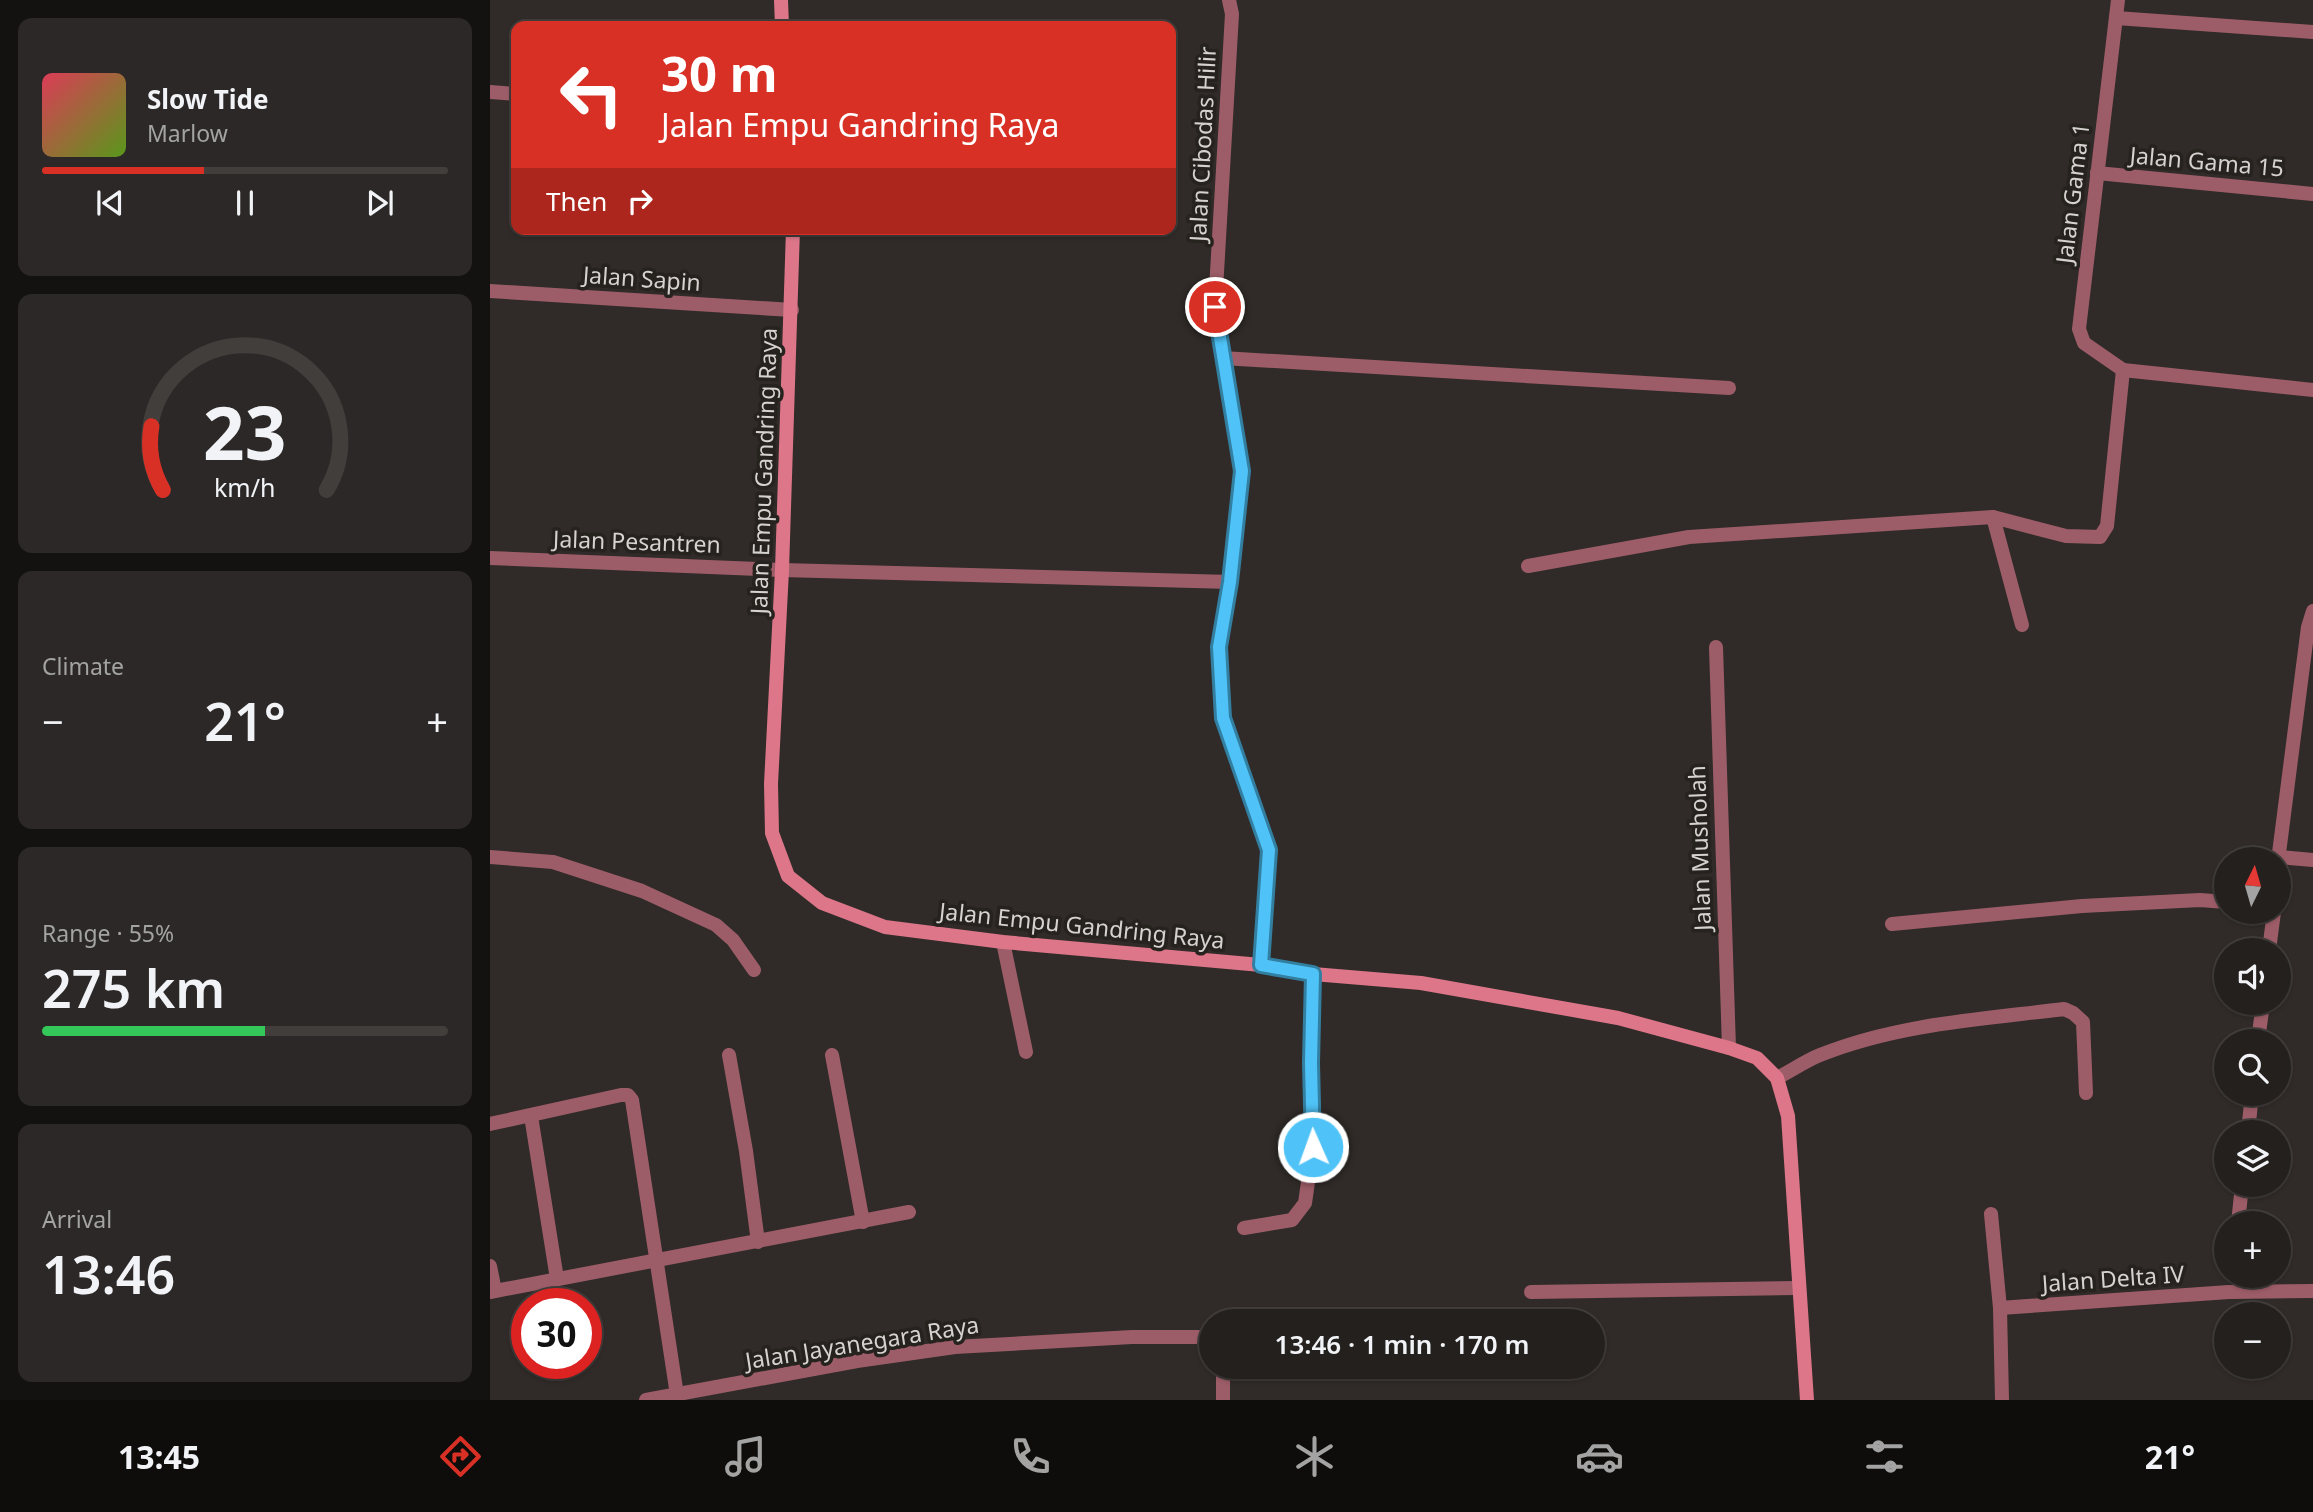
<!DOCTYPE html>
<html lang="en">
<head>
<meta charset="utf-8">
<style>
  body { margin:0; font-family:"Noto Sans",sans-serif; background:#2c2827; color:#f1f3f6; height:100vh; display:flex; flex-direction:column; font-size:26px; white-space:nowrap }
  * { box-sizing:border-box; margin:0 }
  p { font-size:23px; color:#a3a3a4 }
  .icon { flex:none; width:38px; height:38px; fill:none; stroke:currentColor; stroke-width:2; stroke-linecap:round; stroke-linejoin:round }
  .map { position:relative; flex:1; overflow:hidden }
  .sheet { display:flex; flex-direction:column; gap:18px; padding:18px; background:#141210; width:490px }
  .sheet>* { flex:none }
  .top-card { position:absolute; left:21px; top:21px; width:665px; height:214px; border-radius:14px; box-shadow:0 2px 5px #0004,0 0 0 2px #413e3c; background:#d93025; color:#fff; overflow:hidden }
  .needle { width:46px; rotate:5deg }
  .tools { position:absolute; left:1724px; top:847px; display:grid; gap:14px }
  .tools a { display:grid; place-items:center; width:77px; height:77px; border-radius:50%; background:#24201e; box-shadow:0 2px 5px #0004,0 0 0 2px #413e3c; font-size:35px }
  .speed { position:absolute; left:21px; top:1288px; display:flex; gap:14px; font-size:35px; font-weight:700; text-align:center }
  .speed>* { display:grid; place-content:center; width:91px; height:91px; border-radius:50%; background:#24201e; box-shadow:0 2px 5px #0004,0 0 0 2px #413e3c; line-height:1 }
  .speed .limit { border:10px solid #d22; background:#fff; color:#111 }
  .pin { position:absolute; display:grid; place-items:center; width:60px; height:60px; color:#fff; margin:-30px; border:4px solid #fff; border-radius:50%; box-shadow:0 2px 7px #0007 }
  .me { position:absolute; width:77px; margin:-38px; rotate:358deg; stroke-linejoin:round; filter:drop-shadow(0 0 5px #0008) }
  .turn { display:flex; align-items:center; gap:24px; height:147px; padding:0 35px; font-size:32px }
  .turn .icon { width:91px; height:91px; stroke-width:2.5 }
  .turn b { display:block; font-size:49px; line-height:60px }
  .then { display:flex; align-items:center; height:66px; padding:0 35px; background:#0003; gap:14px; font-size:26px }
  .big { font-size:52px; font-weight:600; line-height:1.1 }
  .sheet .widget { flex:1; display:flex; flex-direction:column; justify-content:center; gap:10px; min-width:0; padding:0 24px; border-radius:14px; background:#2c2827 }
  .sheet .dial { align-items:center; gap:0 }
  .dial svg { height:182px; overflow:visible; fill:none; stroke:#413e3c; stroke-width:7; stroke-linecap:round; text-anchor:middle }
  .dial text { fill:#f1f3f6; stroke:none }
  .song { display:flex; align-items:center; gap:21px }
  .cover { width:84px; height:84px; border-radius:10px; background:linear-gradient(135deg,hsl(350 70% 55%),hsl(90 70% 35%)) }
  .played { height:7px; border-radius:4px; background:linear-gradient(90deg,#d93025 40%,#413e3c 40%) }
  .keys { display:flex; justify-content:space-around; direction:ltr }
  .heat { display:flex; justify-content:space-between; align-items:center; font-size:38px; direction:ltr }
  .charge { height:10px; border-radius:5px; background:linear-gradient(90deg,#34c759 55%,#413e3c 0) }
  .trip { position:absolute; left:709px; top:1309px; width:406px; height:70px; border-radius:35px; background:#24201e; box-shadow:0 2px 5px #0004,0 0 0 2px #413e3c; font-weight:600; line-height:70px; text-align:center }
  .menu { display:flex; height:112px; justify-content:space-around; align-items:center; background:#0e0d0c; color:#a3a3a4 }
  .menu .icon { width:49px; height:49px }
  .menu .current { color:#d93025 }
  .menu b { font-size:32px; color:#f1f3f6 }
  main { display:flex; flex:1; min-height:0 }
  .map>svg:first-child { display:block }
</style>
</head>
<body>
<main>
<section class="sheet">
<div class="widget">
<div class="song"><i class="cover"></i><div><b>Slow Tide</b><p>Marlow</p></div></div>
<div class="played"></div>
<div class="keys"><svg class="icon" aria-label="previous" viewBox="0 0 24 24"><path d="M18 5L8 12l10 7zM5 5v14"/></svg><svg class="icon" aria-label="pause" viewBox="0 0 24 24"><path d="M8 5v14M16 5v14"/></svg><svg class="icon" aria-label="next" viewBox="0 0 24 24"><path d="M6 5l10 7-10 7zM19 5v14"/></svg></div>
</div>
<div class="widget dial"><svg viewBox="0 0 100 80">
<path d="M14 69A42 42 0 1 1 86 69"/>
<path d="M14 69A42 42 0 0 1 9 41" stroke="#d93025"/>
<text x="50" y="56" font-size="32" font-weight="700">23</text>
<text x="50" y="72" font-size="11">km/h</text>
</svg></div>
<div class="widget"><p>Climate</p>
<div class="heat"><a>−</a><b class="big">21°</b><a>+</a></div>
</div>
<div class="widget"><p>Range · 55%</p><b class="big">275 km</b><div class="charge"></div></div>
<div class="widget"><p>Arrival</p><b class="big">13:46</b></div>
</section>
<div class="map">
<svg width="1823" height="1400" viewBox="0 0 1823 1400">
  <rect width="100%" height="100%" fill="#302b28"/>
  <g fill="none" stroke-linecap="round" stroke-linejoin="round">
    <g stroke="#9d5d68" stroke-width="14">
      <polyline points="739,0 742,14 725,307 752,471 741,582 729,647 733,718 780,850 771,965"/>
      <polyline points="1628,0 1589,329 1594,343 1633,370 1823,390"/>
      <polyline points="1626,18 1823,32"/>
      <polyline points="0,92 26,94"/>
      <polyline points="1607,173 1823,194"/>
      <polyline points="0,291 302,310"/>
      <polyline points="732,358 1239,388"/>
      <polyline points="1503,517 1532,625"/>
      <polyline points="0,558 292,570 741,582"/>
      <polyline points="1038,566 1199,537 1503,517 1576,536 1610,537 1617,526 1633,370"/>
      <polyline points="1226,647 1239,1048"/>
      <polyline points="0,857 63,862 152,891 226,925 243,940 264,970"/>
      <polyline points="1789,857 1823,860"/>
      <polyline points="1788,861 1818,627 1823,611"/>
      <polyline points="1402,924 1592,906 1710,900 1736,902"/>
      <polyline points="513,942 536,1052"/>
      <polyline points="1779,950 1784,912"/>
      <polyline points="1768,1041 1773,1003"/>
      <polyline points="239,1055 256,1151 268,1242"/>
      <polyline points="342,1055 373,1222"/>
      <path d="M1287 1078C1301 1071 1315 1061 1330 1055 1407 1024 1492 1019 1574 1009L1583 1013 1593 1022 1596 1093"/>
      <polyline points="41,1116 67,1279"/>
      <polyline points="0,1124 131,1095 138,1095 142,1100 187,1395"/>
      <polyline points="1758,1132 1762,1094"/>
      <polyline points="1501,1214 1510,1308 1512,1400"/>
      <polyline points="1748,1223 1752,1185"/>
      <polyline points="754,1228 802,1220 815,1203 823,1147 821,1063 823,974"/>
      <polyline points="0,1266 5,1291"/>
      <polyline points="0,1292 419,1212"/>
      <polyline points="1041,1292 1308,1288"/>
      <polyline points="1510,1308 1739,1292 1823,1291"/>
      <polyline points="156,1400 367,1361 465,1347 642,1337 721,1337"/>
      <polyline points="733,1400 733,1367"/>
    </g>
    <g stroke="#dd7689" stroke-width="14">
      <polyline points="291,0 292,26"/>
      <polyline points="303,229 292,570 281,784 282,833 298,876 332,903 395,927 513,942 771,965 823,974 931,983 1128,1018 1239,1048 1267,1058 1287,1078 1298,1116 1317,1400"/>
    </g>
  </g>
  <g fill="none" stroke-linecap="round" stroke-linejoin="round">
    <g stroke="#337fa1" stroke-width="18">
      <polyline id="route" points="725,307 752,471 740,582 729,647 733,718 779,850 771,965 823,974 821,1063 823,1147"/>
    </g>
    <use href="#route" stroke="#4fc3f7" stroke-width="12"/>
  </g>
  <g text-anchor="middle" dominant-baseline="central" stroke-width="7" stroke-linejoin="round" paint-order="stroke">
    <g font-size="23" fill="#d5d2d0" stroke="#26221e">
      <text transform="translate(712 144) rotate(-87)">Jalan Cibodas Hilir</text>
      <text transform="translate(1717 161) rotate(5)">Jalan Gama 15</text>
      <text transform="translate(1582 193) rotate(-83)">Jalan Gama 1</text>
      <text transform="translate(152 278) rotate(4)">Jalan Sapin</text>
      <text transform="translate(273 471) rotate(-88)">Jalan Empu Gandring Raya</text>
      <text transform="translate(147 541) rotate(2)">Jalan Pesantren</text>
      <text transform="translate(1209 848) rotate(-92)">Jalan Musholah</text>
      <text transform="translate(592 925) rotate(6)">Jalan Empu Gandring Raya</text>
      <text transform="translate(1623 1278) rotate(-4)">Jalan Delta IV</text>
      <text transform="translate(372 1342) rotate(-9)">Jalan Jayanegara Raya</text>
    </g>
  </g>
</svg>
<div class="tools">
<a><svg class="needle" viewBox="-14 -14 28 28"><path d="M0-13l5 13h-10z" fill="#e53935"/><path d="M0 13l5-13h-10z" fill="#a3a3a4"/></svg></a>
<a><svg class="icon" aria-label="sound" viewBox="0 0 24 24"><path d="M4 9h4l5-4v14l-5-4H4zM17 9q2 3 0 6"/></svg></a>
<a><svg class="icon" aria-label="search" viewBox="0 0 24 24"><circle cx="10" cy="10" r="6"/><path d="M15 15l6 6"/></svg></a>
<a><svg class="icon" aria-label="layers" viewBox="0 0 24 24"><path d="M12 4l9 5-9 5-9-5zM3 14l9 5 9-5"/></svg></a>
<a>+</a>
<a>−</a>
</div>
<div class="speed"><div class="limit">30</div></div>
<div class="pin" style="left:725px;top:307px;background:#d93025"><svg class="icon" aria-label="arrive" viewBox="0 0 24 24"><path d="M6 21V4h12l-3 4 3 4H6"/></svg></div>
<svg class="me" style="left:823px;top:1147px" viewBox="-20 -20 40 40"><circle r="17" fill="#4fc3f7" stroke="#fff" stroke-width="3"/><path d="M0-11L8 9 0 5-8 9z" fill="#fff"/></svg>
<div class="trip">13:46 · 1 min · 170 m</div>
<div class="top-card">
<div class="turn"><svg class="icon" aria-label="left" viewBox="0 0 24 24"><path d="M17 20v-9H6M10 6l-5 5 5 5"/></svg><div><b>30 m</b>Jalan Empu Gandring Raya</div></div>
<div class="then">Then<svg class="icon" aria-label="right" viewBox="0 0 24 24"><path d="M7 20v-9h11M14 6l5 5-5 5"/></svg></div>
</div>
</div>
</main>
<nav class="menu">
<b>13:45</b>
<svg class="icon current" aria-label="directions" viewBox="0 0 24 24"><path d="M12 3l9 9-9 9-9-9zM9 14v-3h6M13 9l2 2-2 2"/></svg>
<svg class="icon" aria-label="music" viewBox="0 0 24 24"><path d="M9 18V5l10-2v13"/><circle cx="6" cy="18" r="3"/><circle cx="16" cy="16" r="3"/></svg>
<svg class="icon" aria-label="phone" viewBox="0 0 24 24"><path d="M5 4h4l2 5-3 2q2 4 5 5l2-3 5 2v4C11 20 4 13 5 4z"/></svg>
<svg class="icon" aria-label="climate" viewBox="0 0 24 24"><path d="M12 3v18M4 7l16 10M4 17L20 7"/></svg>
<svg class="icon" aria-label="car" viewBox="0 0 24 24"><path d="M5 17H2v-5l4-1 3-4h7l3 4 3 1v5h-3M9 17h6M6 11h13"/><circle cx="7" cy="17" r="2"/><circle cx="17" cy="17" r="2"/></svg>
<svg class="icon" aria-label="filters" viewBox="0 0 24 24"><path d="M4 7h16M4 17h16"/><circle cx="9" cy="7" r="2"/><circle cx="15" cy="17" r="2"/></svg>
<b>21°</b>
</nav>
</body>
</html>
